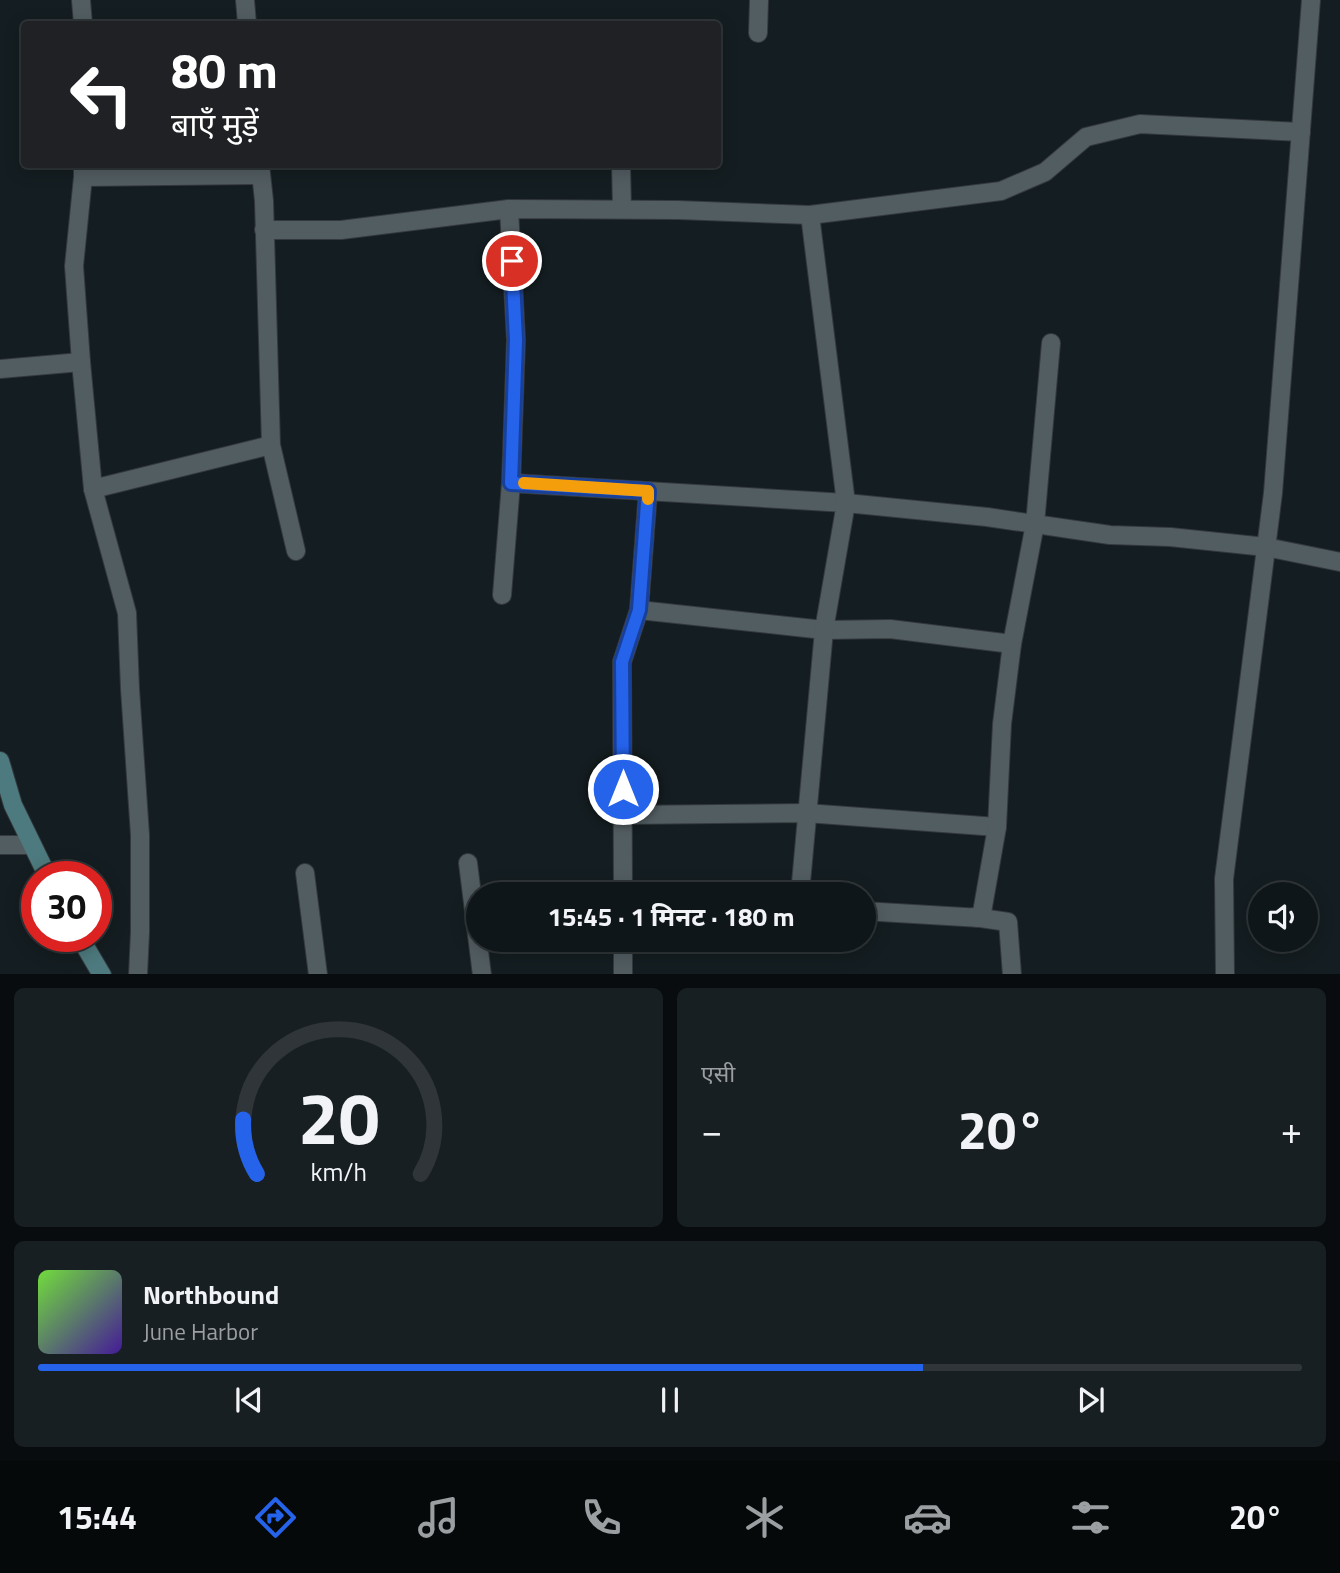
<!DOCTYPE html>
<html lang="hi">
<head>
<meta charset="utf-8">
<style>
  body { margin:0; font-family:"Titillium Web","Noto Sans Devanagari",sans-serif; background:#181f22; color:#f1f3f6; height:100vh; display:flex; flex-direction:column; font-size:26px; white-space:nowrap }
  * { box-sizing:border-box; margin:0 }
  p { font-size:23px; color:#9b9fa2 }
  .icon { flex:none; width:38px; height:38px; fill:none; stroke:currentColor; stroke-width:2; stroke-linecap:round; stroke-linejoin:round }
  .map { position:relative; height:974px; overflow:hidden }
  .side { display:flex; flex-direction:column; gap:14px; padding:14px; background:#080c0e; flex:1 }
  .side>* { flex:none }
  .banner { position:absolute; left:21px; top:21px; width:700px; height:147px; border-radius:7px; box-shadow:0 4px 18px #0003,0 0 0 2px #2f3538; background:#202124; color:#fff; overflow:hidden }
  .controls { position:absolute; left:1248px; top:882px; display:grid; gap:14px }
  .controls a { display:grid; place-items:center; width:70px; height:70px; border-radius:50%; background:#0f1619; box-shadow:0 4px 18px #0003,0 0 0 2px #2f3538; font-size:35px }
  .speed { position:absolute; left:21px; top:861px; display:flex; gap:14px; font-size:35px; font-weight:700; text-align:center }
  .speed>* { display:grid; place-content:center; width:91px; height:91px; border-radius:50%; background:#0f1619; box-shadow:0 4px 18px #0003,0 0 0 2px #2f3538; line-height:1 }
  .speed .limit { border:10px solid #d22; background:#fff; color:#111 }
  .pin { position:absolute; display:grid; place-items:center; width:60px; height:60px; color:#fff; margin:-30px; border:4px solid #fff; border-radius:50%; box-shadow:0 2px 7px #0007 }
  .me { position:absolute; width:77px; margin:-38px; rotate:0deg; stroke-linejoin:round; filter:drop-shadow(0 0 5px #0008) }
  .turn { display:flex; align-items:center; gap:24px; height:147px; padding:0 35px; font-size:32px }
  .turn .icon { width:91px; height:91px; stroke-width:2.5 }
  .turn b { display:block; font-size:49px; line-height:60px }
  .big { font-size:52px; font-weight:700; line-height:1.1 }
  .side .tile { flex:1; display:flex; flex-direction:column; justify-content:center; gap:10px; min-width:0; padding:0 24px; border-radius:10px; background:#181f22 }
  .side .dial { align-items:center; gap:0 }
  .dial svg { height:182px; overflow:visible; fill:none; stroke:#2f3538; stroke-width:7; stroke-linecap:round; text-anchor:middle }
  .dial text { fill:#f1f3f6; stroke:none }
  .song { display:flex; align-items:center; gap:21px }
  .cover { width:84px; height:84px; border-radius:10px; background:linear-gradient(135deg,hsl(100 70% 55%),hsl(260 70% 35%)) }
  .played { height:7px; border-radius:4px; background:linear-gradient(90deg,#2563eb 70%,#2f3538 70%) }
  .keys { display:flex; justify-content:space-around; direction:ltr }
  .heat { display:flex; justify-content:space-between; align-items:center; font-size:38px; direction:ltr }
  .side .tiles { flex:1; display:grid; gap:14px; grid-template-columns:1fr 1fr }
  .tile:last-child { grid-column:span 2 }
  .trip { position:absolute; left:466px; top:882px; width:410px; height:70px; border-radius:35px; background:#0f1619; box-shadow:0 4px 18px #0003,0 0 0 2px #2f3538; font-weight:700; line-height:70px; text-align:center }
  .menu { display:flex; height:112px; justify-content:space-around; align-items:center; background:#06090a; color:#9b9fa2 }
  .menu .icon { width:49px; height:49px }
  .menu .selected { color:#2563eb }
  .menu b { font-size:32px; color:#f1f3f6 }
  .map>svg:first-child { display:block }
</style>
</head>
<body>
<div class="map">
<svg width="1340" height="975" viewBox="0 0 1340 975">
  <rect width="100%" height="100%" fill="#141d21"/>
  <g fill="none" stroke-linecap="round" stroke-linejoin="round">
    <g stroke="#34393d" stroke-width="20">
      <g id="street">
        <polyline points="81,0 83,24"/>
        <polyline points="245,0 247,24"/>
        <polyline points="758,33 759,0"/>
        <polyline points="83,164 83,177 74,266 81,362 93,489 127,613 130,689 140,835 140,932 138,975"/>
        <polyline points="260,164 264,201 271,445 296,551"/>
        <polyline points="621,164 622,209"/>
        <polyline points="83,177 261,175"/>
        <polyline points="264,230 341,230 509,209 678,210 810,215 1001,191 1045,172 1086,137 1140,124 1301,132"/>
        <polyline points="0,369 81,362"/>
        <polyline points="511,483 846,503 987,517 1110,535 1170,537 1266,547 1340,562"/>
        <polyline points="93,489 271,445"/>
        <polyline points="502,595 511,483 516,340 509,209"/>
        <polyline points="639,610 824,630 890,629 1012,644"/>
        <polyline points="623,815 806,813 997,827"/>
        <polyline points="0,845 32,845"/>
        <polyline points="468,863 482,975"/>
        <polyline points="305,873 318,975"/>
        <polyline points="623,894 622,662 639,610 648,491"/>
        <polyline points="800,894 824,630 846,503 810,215"/>
        <polyline points="863,911 981,918 997,827 1002,724 1012,644 1035,524 1051,343"/>
        <polyline points="974,917 1008,922 1012,975"/>
        <polyline points="623,940 623,975"/>
        <polyline points="1225,975 1224,879 1273,493 1311,0"/>
      </g>
    </g>
    <g stroke="#34393d" stroke-width="20">
      <g id="secondary">
        <polyline points="0,761 13,805 48,877"/>
        <polyline points="79,936 102,975"/>
      </g>
    </g>
    <use href="#street" stroke="#525d62" stroke-width="18"/>
    <use href="#secondary" stroke="#4d7a7e" stroke-width="18"/>
  </g>
  <g fill="none" stroke-linecap="round" stroke-linejoin="round">
    <g stroke="#184099" stroke-width="18">
      <polyline id="route" points="512,261 516,340 511,483 648,491 639,610 622,662 623,789"/>
    </g>
    <use href="#route" stroke="#2563eb" stroke-width="12"/>
    <polyline stroke="#f59e0b" stroke-width="12" points="524,483 648,491 648,499"/>
  </g>
</svg>
<div class="controls">
<a><svg class="icon" aria-label="sound" viewBox="0 0 24 24"><path d="M4 9h4l5-4v14l-5-4H4zM17 9q2 3 0 6"/></svg></a>
</div>
<div class="speed"><div class="limit">30</div></div>
<div class="pin" style="left:512px;top:261px;background:#d93025"><svg class="icon" aria-label="arrive" viewBox="0 0 24 24"><path d="M6 21V4h12l-3 4 3 4H6"/></svg></div>
<svg class="me" style="left:623px;top:789px" viewBox="-20 -20 40 40"><circle r="17" fill="#2563eb" stroke="#fff" stroke-width="3"/><path d="M0-11L8 9 0 5-8 9z" fill="#fff"/></svg>
<div class="trip">15:45 · 1 मिनट · 180 m</div>
<div class="banner">
<div class="turn"><svg class="icon" aria-label="left" viewBox="0 0 24 24"><path d="M17 20v-9H6M10 6l-5 5 5 5"/></svg><div><b>80 m</b>बाएँ मुड़ें</div></div>
</div>
</div>
<section class="side">
<div class="tiles">
<div class="tile dial"><svg viewBox="0 0 100 80">
<path d="M14 69A42 42 0 1 1 86 69"/>
<path d="M14 69A42 42 0 0 1 8 45" stroke="#2563eb"/>
<text x="50" y="56" font-size="32" font-weight="700">20</text>
<text x="50" y="72" font-size="11">km/h</text>
</svg></div>
<div class="tile"><p>एसी</p>
<div class="heat"><a>−</a><b class="big">20°</b><a>+</a></div>
</div>
<div class="tile">
<div class="song"><i class="cover"></i><div><b>Northbound</b><p>June Harbor</p></div></div>
<div class="played"></div>
<div class="keys"><svg class="icon" aria-label="previous" viewBox="0 0 24 24"><path d="M18 5L8 12l10 7zM5 5v14"/></svg><svg class="icon" aria-label="pause" viewBox="0 0 24 24"><path d="M8 5v14M16 5v14"/></svg><svg class="icon" aria-label="next" viewBox="0 0 24 24"><path d="M6 5l10 7-10 7zM19 5v14"/></svg></div>
</div>
</div>
</section>
<nav class="menu">
<b>15:44</b>
<svg class="icon selected" aria-label="directions" viewBox="0 0 24 24"><path d="M12 3l9 9-9 9-9-9zM9 14v-3h6M13 9l2 2-2 2"/></svg>
<svg class="icon" aria-label="music" viewBox="0 0 24 24"><path d="M9 18V5l10-2v13"/><circle cx="6" cy="18" r="3"/><circle cx="16" cy="16" r="3"/></svg>
<svg class="icon" aria-label="phone" viewBox="0 0 24 24"><path d="M5 4h4l2 5-3 2q2 4 5 5l2-3 5 2v4C11 20 4 13 5 4z"/></svg>
<svg class="icon" aria-label="climate" viewBox="0 0 24 24"><path d="M12 3v18M4 7l16 10M4 17L20 7"/></svg>
<svg class="icon" aria-label="car" viewBox="0 0 24 24"><path d="M5 17H2v-5l4-1 3-4h7l3 4 3 1v5h-3M9 17h6M6 11h13"/><circle cx="7" cy="17" r="2"/><circle cx="17" cy="17" r="2"/></svg>
<svg class="icon" aria-label="filters" viewBox="0 0 24 24"><path d="M4 7h16M4 17h16"/><circle cx="9" cy="7" r="2"/><circle cx="15" cy="17" r="2"/></svg>
<b>20°</b>
</nav>
</body>
</html>
